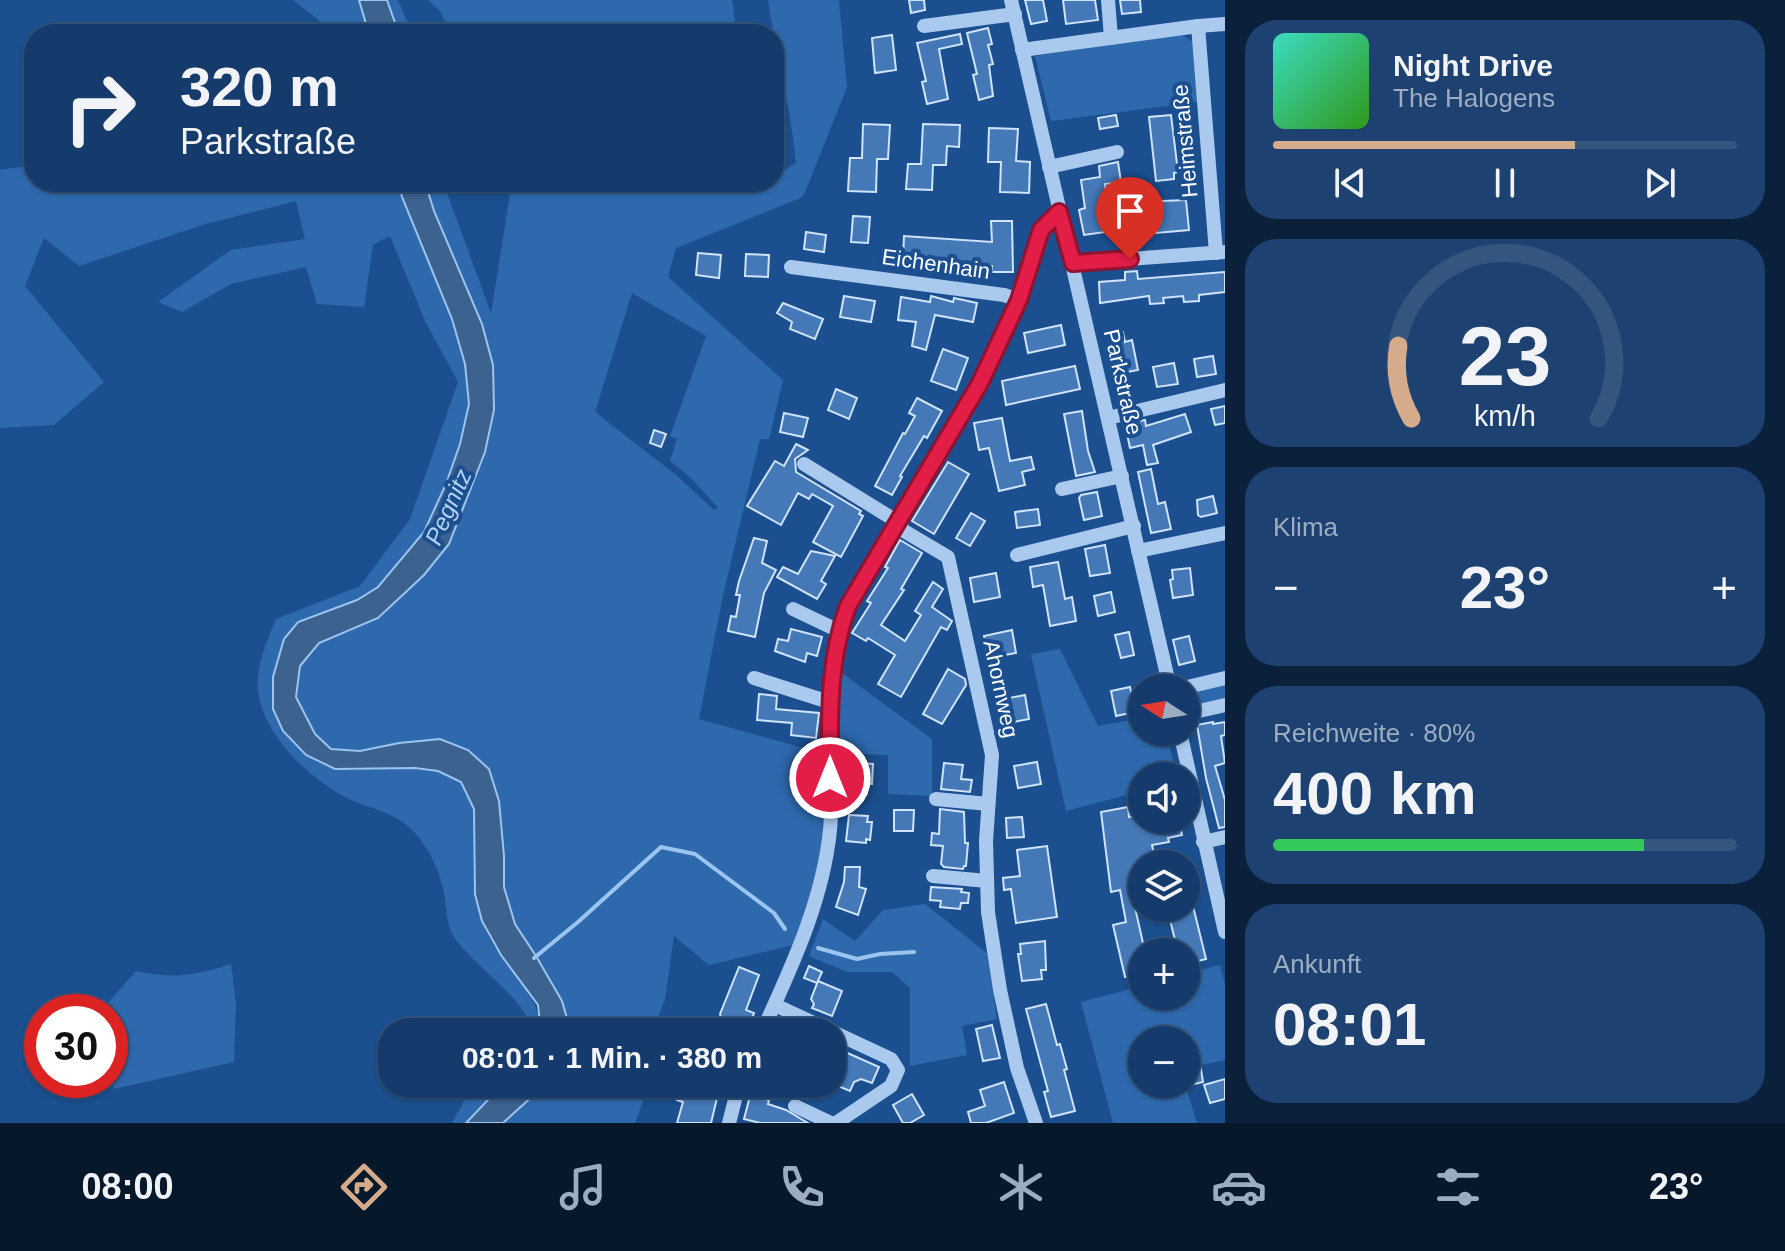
<!DOCTYPE html>
<html lang="de">
<head>
<meta charset="utf-8">
<style>
  body { margin:0; font-family:Arial,sans-serif; background:#1d4271; color:#f1f3f6; height:100vh; display:flex; flex-direction:column; font-size:30px; white-space:nowrap }
  * { box-sizing:border-box; margin:0 }
  p { font-size:26px; color:#9dadc1 }
  .icon { flex:none; width:44px; height:44px; fill:none; stroke:currentColor; stroke-width:2; stroke-linecap:round; stroke-linejoin:round }
  .map { position:relative; flex:1; overflow:hidden }
  .details { display:flex; flex-direction:column; gap:20px; padding:20px; background:#0b203b; width:560px }
  .details>* { flex:none }
  .top-card { position:absolute; left:24px; top:24px; width:760px; height:168px; border-radius:32px; box-shadow:0 2px 6px #0004,0 0 0 2px #33557e; background:#143b6b; color:#f1f3f6; overflow:hidden }
  .needle { width:52px; rotate:282deg }
  .controls { position:absolute; left:1128px; top:674px; display:grid; gap:16px }
  .controls a { display:grid; place-items:center; width:72px; height:72px; border-radius:50%; background:#143b6b; box-shadow:0 2px 6px #0004,0 0 0 2px #33557e; font-size:40px }
  .speed { position:absolute; left:24px; top:994px; display:flex; gap:16px; font-size:40px; font-weight:700; text-align:center }
  .speed>* { display:grid; place-content:center; width:104px; height:104px; border-radius:50%; background:#143b6b; box-shadow:0 2px 6px #0004,0 0 0 2px #33557e; line-height:1 }
  .speed .limit { border:12px solid #d22; background:#fff; color:#111 }
  .pin { position:absolute; display:grid; place-items:center; width:68px; height:68px; color:#fff; margin:-82px -34px; border-radius:50% 50% 50% 0; rotate:-45deg; box-shadow:0 0 8px #0007 }
  .pin .icon { rotate:45deg }
  .me { position:absolute; width:88px; margin:-44px; rotate:0deg; stroke-linejoin:round; filter:drop-shadow(0 0 6px #0008) }
  .turn { display:flex; align-items:center; gap:28px; height:168px; padding:0 24px; font-size:36px }
  .turn .icon { width:104px; height:104px; stroke-width:2.5 }
  .turn b { display:block; font-size:56px; line-height:68px }
  .big { font-size:60px; font-weight:800; line-height:1.1 }
  .details .widget { flex:1; display:flex; flex-direction:column; justify-content:center; gap:12px; min-width:0; padding:0 28px; border-radius:32px; background:#1d4271 }
  .details .dial { align-items:center; gap:0 }
  .dial svg { height:208px; overflow:visible; fill:none; stroke:#33557e; stroke-width:7; stroke-linecap:round; text-anchor:middle }
  .dial text { fill:#f1f3f6; stroke:none }
  .song { display:flex; align-items:center; gap:24px }
  .cover { width:96px; height:96px; border-radius:12px; background:linear-gradient(135deg,hsl(170 70% 55%),hsl(110 70% 35%)) }
  .played { height:8px; border-radius:4px; background:linear-gradient(90deg,#d6ab8b 65%,#33557e 65%) }
  .keys { display:flex; justify-content:space-around; direction:ltr }
  .heat { display:flex; justify-content:space-between; align-items:center; font-size:44px; direction:ltr }
  .charge { height:12px; border-radius:6px; background:linear-gradient(90deg,#34c759 80%,#33557e 0) }
  .trip { position:absolute; left:378px; top:1018px; width:468px; height:80px; border-radius:32px; background:#143b6b; box-shadow:0 2px 6px #0004,0 0 0 2px #33557e; font-weight:800; line-height:80px; text-align:center }
  .dock { display:flex; height:128px; justify-content:space-around; align-items:center; background:#08182b; color:#9dadc1 }
  .dock .icon { width:56px; height:56px }
  .dock .selected { color:#d6ab8b }
  .dock b { font-size:36px; color:#f1f3f6 }
  main { display:flex; flex:1; min-height:0 }
  .map>svg:first-child { display:block }
</style>
</head>
<body>
<main>
<div class="map">
<svg width="1225" height="1123" viewBox="0 0 1225 1123">
  <rect width="100%" height="100%" fill="#1b4f8f"/>
  <g fill="#2e69ad" fill-rule="evenodd">
    <polygon points="293,0 359,0 369,34 332,34 331,30"/>
    <polygon points="387,0 398,0 407,21 410,34 399,34"/>
    <polygon points="428,0 732,0 737,34 452,34 439,10"/>
    <path d="M768 0H839L847 87 803 197 676 248 668 277 783 380 769 439H760L722 600 699 719 825 754 826 828 814 887 793 945 709 965 674 936 665 999 653 1032H571L562 1001 536 956 515 924 504 887V856L499 801 489 769 399 743 360 751 331 749 315 734 296 697 300 666 319 643 378 618 424 575 485 452 463 277 434 211 425 182H443L491 313 512 182H774V177L796 163C791 108 776 54 768 0ZM632 293 706 336 670 436 677 439 670 461 692 479 718 508 714 510 676 475 595 412Z"/>
    <polygon points="1181,34 1192,41 1198,102 1051,121 1035,56"/>
    <path d="M34 165V182H399L402 197 452 319 465 364 469 404 460 444 446 484 424 532 378 587 357 600 298 622 283 731C298 747 314 765 337 769 368 774 439 757 462 783 466 789 470 799 472 806 484 834 472 891 482 921 495 962 540 988 541 1032H533C528 1002 475 966 456 940 445 925 447 905 443 888 438 868 429 849 416 834 397 812 372 810 347 798 306 777 253 726 258 677 260 656 268 638 276 619L360 586 410 519 458 382 426 323 390 236 373 245 364 307 317 304 306 267 231 284 182 312 158 302 231 250 305 239 296 201 206 224 79 266 44 238 25 286 104 382 54 425 0 428V170Z"/>
    <polygon points="1060,649 1098,726 1142,718 1142,732 1165,732 1178,776 1142,776 1142,791 1066,811 1031,654"/>
    <polygon points="839,671 932,739 932,796 888,794 888,755 839,753"/>
    <polygon points="1225,681 1225,698 1186,707 1186,690"/>
    <polygon points="925,904 987,953 997,1019 962,1026 967,1055 910,1066 910,988 892,972 847,972 809,956 823,919 855,941 883,910"/>
    <path d="M231 964 236 1003 234 1062 114 1089 110 1079V1012H100L136 971C176 979 192 976 231 964Z"/>
    <polygon points="1220,965 1225,984 1225,1060 1186,1068 1186,1040 1142,1040 1142,1084 1185,1084 1197,1123 1113,1123 1081,1002 1142,986 1142,996 1186,996 1186,974"/>
    <polygon points="479,1084 503,1084 466,1123 452,1123 470,1090"/>
    <polygon points="546,1084 649,1084 635,1123 503,1123"/>
  </g>
  <g fill="#3c6290" stroke="#9cc4f0" stroke-width="2">
    <polygon points="359,0 387,0 399,34 369,34"/>
    <polygon points="399,182 425,182 434,211 482,324 493,365 494,410 485,452 449,544 424,575 378,618 319,643 300,666 296,697 315,734 331,749 360,751 399,743 440,739 468,750 489,769 499,801 504,856 504,887 515,924 536,956 562,1001 571,1032 541,1032 538,1005 501,955 482,921 475,894 474,809 461,782 438,771 415,768 335,769 306,755 283,731 273,709 273,677 284,639 298,622 357,600 378,587 424,532 446,484 460,444 469,404 465,364 452,319 402,197"/>
    <polygon points="503,1084 546,1084 503,1123 466,1123"/>
  </g>
  <g fill="none" stroke-linecap="round" stroke-linejoin="round">
    <g stroke="#9cc4f0" stroke-width="4">
      <polyline points="818,948 857,959 880,954 914,952"/>
      <polyline points="534,958 578,922 661,847 695,854 774,913 785,929"/>
    </g>
  </g>
  <g fill="#4478b7" stroke="#cfe3fa" stroke-width="2">
    <polygon points="909,0 924,0 925,10 911,13"/>
    <polygon points="1025,0 1043,0 1047,21 1031,24"/>
    <polygon points="1063,0 1095,0 1098,20 1066,24"/>
    <polygon points="1120,0 1140,0 1141,12 1122,14"/>
    <polygon points="988,28 992,44 988,45 993,64 989,65 993,96 979,100 973,75 977,74 967,33"/>
    <polygon points="960,34 962,44 939,49 948,99 927,104 922,82 926,81 917,43"/>
    <polygon points="892,35 896,70 875,73 872,38"/>
    <polygon points="1116,115 1118,126 1100,129 1098,118"/>
    <polygon points="1171,115 1178,172 1174,173 1174,179 1156,181 1149,117"/>
    <polygon points="863,124 890,125 888,159 877,159 876,192 848,191 850,158 862,158"/>
    <polygon points="923,124 960,125 959,147 947,146 946,165 933,165 932,190 906,189 908,164 921,164"/>
    <polygon points="989,128 1018,129 1016,161 1030,162 1029,193 1000,192 1001,162 988,162"/>
    <polygon points="1118,162 1121,182 1105,184 1108,207 1137,202 1186,200 1189,230 1156,233 1156,225 1084,235 1079,210 1085,208 1081,180 1100,177 1099,166"/>
    <polygon points="853,216 870,217 868,243 851,242"/>
    <polygon points="991,221 1012,221 1013,272 992,272 992,266 903,259 904,236 992,242"/>
    <polygon points="806,232 826,235 824,252 804,249"/>
    <polygon points="698,253 721,255 719,278 696,275"/>
    <polygon points="746,254 769,255 768,277 745,276"/>
    <polygon points="1137,271 1138,279 1225,272 1225,292 1199,295 1199,301 1184,302 1183,296 1163,298 1164,303 1150,304 1149,296 1100,303 1099,282 1125,280 1125,272"/>
    <polygon points="844,296 875,301 871,322 840,317"/>
    <polygon points="931,296 953,302 954,298 977,303 973,322 935,315 926,350 912,346 916,322 898,320 901,297 930,302"/>
    <polygon points="783,303 823,319 815,339 790,329 792,322 777,313"/>
    <polygon points="1061,325 1065,345 1028,353 1024,333"/>
    <polygon points="1123,332 1125,342 1132,340 1138,370 1116,374 1108,334"/>
    <polygon points="943,349 968,358 956,390 931,381"/>
    <polygon points="1213,356 1216,374 1197,377 1194,359"/>
    <polygon points="1174,363 1178,384 1157,387 1153,367"/>
    <polygon points="1075,366 1080,389 1006,405 1002,381"/>
    <polygon points="836,389 857,398 849,419 828,410"/>
    <polygon points="917,398 942,411 927,438 924,436 900,476 902,477 892,495 875,486 903,433 905,434 915,416 909,413"/>
    <polygon points="1225,406 1225,423 1215,425 1211,409"/>
    <polygon points="1082,411 1088,451 1095,472 1076,476 1064,414"/>
    <polygon points="784,413 808,418 803,437 780,432"/>
    <polygon points="1185,414 1191,432 1153,445 1158,463 1147,465 1143,445 1130,448 1125,424 1145,420 1146,426"/>
    <polygon points="1002,418 1010,461 1031,457 1034,469 1022,472 1025,485 999,491 989,448 979,450 974,423"/>
    <polygon points="654,430 666,434 661,447 650,443"/>
    <polygon points="796,444 808,450 795,459 796,472 861,511 859,514 863,516 841,557 813,542 833,506 812,494 809,499 798,493 781,525 747,506 775,461 784,466"/>
    <polygon points="948,462 969,474 934,534 912,521"/>
    <polygon points="1151,469 1158,504 1165,502 1171,529 1151,533 1138,472"/>
    <polygon points="1097,492 1102,516 1084,520 1079,498 1081,495"/>
    <polygon points="1213,496 1217,513 1201,517 1198,515 1197,500"/>
    <polygon points="1038,509 1040,525 1017,528 1015,512"/>
    <polygon points="971,513 985,521 970,546 956,538"/>
    <polygon points="754,538 767,541 762,563 776,570 764,593 755,637 728,631 731,616 736,617 740,595 736,595 739,581"/>
    <polygon points="900,540 922,553 901,589 904,590 881,625 905,641 921,615 915,611 933,582 943,589 932,607 952,621 947,630 941,627 901,697 878,684 895,655 868,638 866,641 852,633 871,603 867,601 888,568 885,567"/>
    <polygon points="1105,545 1110,573 1090,576 1085,549"/>
    <polygon points="811,551 835,556 821,581 826,584 817,599 777,577 783,567 798,574"/>
    <polygon points="1058,562 1065,599 1072,597 1076,621 1050,626 1043,585 1033,587 1030,567"/>
    <polygon points="1190,568 1193,595 1173,598 1170,580 1173,579 1172,570"/>
    <polygon points="996,573 1000,597 974,602 970,578"/>
    <polygon points="1111,592 1115,612 1098,616 1094,596"/>
    <polygon points="791,629 822,637 817,656 807,653 805,662 775,651 778,639 788,641"/>
    <polygon points="1012,630 1016,653 988,658 984,636"/>
    <polygon points="1129,632 1134,655 1121,658 1115,635"/>
    <polygon points="1189,636 1195,661 1179,665 1173,640"/>
    <polygon points="948,669 965,679 966,685 942,724 923,714"/>
    <polygon points="1130,687 1135,712 1116,716 1111,691"/>
    <polygon points="759,694 777,696 776,709 819,713 816,738 791,735 792,723 757,720"/>
    <polygon points="1025,695 1029,719 1003,724 999,700"/>
    <polygon points="1213,722 1213,724 1225,722 1225,735 1221,736 1225,763 1215,766 1225,800 1225,827 1219,828 1206,778 1197,725"/>
    <polygon points="849,762 873,764 872,784 867,783 866,794 853,793 854,782 848,782"/>
    <polygon points="1037,762 1041,784 1018,788 1014,766"/>
    <polygon points="944,763 963,765 961,779 972,780 970,792 941,789"/>
    <polygon points="1128,807 1129,817 1136,816 1136,820 1179,820 1182,835 1168,838 1169,842 1152,845 1155,859 1149,860 1149,864 1142,864 1142,902 1134,903 1145,952 1142,952 1142,973 1125,977 1113,925 1126,922 1120,890 1111,892 1101,812"/>
    <polygon points="940,809 964,812 965,843 968,843 966,866 964,866 963,869 944,867 941,864 943,846 931,845 932,833 939,834"/>
    <polygon points="894,810 914,810 913,831 894,831"/>
    <polygon points="849,815 868,816 867,822 872,822 870,840 866,839 866,843 846,841"/>
    <polygon points="1022,817 1024,837 1007,838 1006,818"/>
    <polygon points="1047,846 1057,917 1016,923 1011,889 1004,890 1003,878 1020,876 1017,850"/>
    <polygon points="845,867 860,867 859,887 866,889 858,915 836,907 844,882"/>
    <polygon points="931,887 962,889 961,892 969,893 968,903 961,903 960,909 940,907 941,901 930,900"/>
    <polygon points="1193,906 1206,959 1186,964 1186,952 1178,952 1168,912"/>
    <polygon points="1045,941 1046,970 1041,970 1042,979 1022,981 1018,954 1021,954 1020,944"/>
    <polygon points="809,966 822,972 817,983 804,978"/>
    <polygon points="739,967 759,975 746,1010 754,1013 747,1032 725,1032 720,1014"/>
    <polygon points="818,981 842,991 832,1016 812,1008 814,1004 811,999"/>
    <polygon points="1046,1004 1057,1045 1060,1044 1067,1069 1064,1070 1075,1111 1051,1117 1044,1092 1048,1091 1026,1009"/>
    <polygon points="992,1025 1000,1058 983,1061 976,1029"/>
    <polygon points="843,1051 879,1067 872,1083 861,1079 854,1082 850,1091 833,1084 841,1065 838,1064"/>
    <polygon points="1201,1069 1203,1082 1190,1085 1187,1072"/>
    <polygon points="1225,1079 1225,1099 1210,1103 1204,1085"/>
    <polygon points="1004,1082 1014,1113 986,1123 971,1123 968,1112 985,1106 980,1090"/>
    <polygon points="681,1084 699,1084 698,1089 718,1094 711,1123 677,1123 683,1102 677,1100"/>
    <polygon points="912,1094 924,1115 910,1123 903,1123 893,1105"/>
    <polygon points="750,1096 769,1100 768,1104 786,1110 808,1123 760,1123 744,1119"/>
  </g>
  <g fill="none" stroke-linecap="round" stroke-linejoin="round">
    <g stroke="#a9c9ee" stroke-width="14">
      <polyline points="1011,0 1170,688"/>
      <polyline points="1108,0 1111,38"/>
      <polyline points="924,26 1015,14"/>
      <polyline points="1198,26 1216,253"/>
      <polyline points="1022,50 1198,26 1225,24"/>
      <polyline points="1049,167 1117,152"/>
      <polyline points="1073,263 1225,252"/>
      <polyline points="791,267 1004,295 1019,300"/>
      <polyline points="1108,418 1225,390"/>
      <polyline points="804,464 898,522 904,531 948,557 992,755 986,841 988,912 1000,990 1017,1068 1036,1123"/>
      <polyline points="1062,489 1122,476"/>
      <polyline points="1138,551 1225,533"/>
      <polyline points="1017,555 1134,526"/>
      <polyline points="793,609 839,631"/>
      <polyline points="754,678 829,702"/>
      <polyline points="1183,688 1225,678"/>
      <polyline points="1186,714 1225,705"/>
      <polyline points="1180,732 1225,932"/>
      <polyline points="936,799 988,804"/>
      <polyline points="1203,842 1225,837"/>
      <polyline points="933,876 987,881"/>
      <polyline points="775,1005 891,1059 898,1070 891,1086 836,1123"/>
      <path d="M762 1032C791 968 823 901 830 830 832 814 830 797 830 781 830 721 827 664 848 606L980 383 1019 300 1041 230 1059 212"/>
      <polyline points="795,1106 831,1123"/>
      <polyline points="729,1123 739,1084"/>
    </g>
  </g>
  <g fill="none" stroke-linecap="round" stroke-linejoin="round">
    <g stroke="#92132f" stroke-width="20">
      <path id="route" d="M830 778C830 719 827 663 848 606L980 383 1019 300 1041 230 1059 212 1073 263 1130 259"/>
    </g>
    <use href="#route" stroke="#e11d48" stroke-width="14"/>
  </g>
  <g text-anchor="middle" dominant-baseline="central" stroke-width="8" stroke-linejoin="round" paint-order="stroke">
    <g font-size="22" fill="#fff" stroke="#1b4f8f">
      <text transform="translate(1185 141) rotate(-95)">Heimstraße</text>
      <text transform="translate(936 264) rotate(8)">Eichenhain</text>
      <text transform="translate(1123 382) rotate(77)">Parkstraße</text>
      <text transform="translate(1001 689) rotate(78)">Ahornweg</text>
    </g>
    <g font-size="24" font-style="italic" fill="#b5d3f5" stroke="#1b4f8f">
      <text transform="translate(448 507) rotate(-66)">Pegnitz</text>
    </g>
  </g>
</svg>
<div class="controls">
<a><svg class="needle" viewBox="-14 -14 28 28"><path d="M0-13l5 13h-10z" fill="#e53935"/><path d="M0 13l5-13h-10z" fill="#9dadc1"/></svg></a>
<a><svg class="icon" aria-label="sound" viewBox="0 0 24 24"><path d="M4 9h4l5-4v14l-5-4H4zM17 9q2 3 0 6"/></svg></a>
<a><svg class="icon" aria-label="layers" viewBox="0 0 24 24"><path d="M12 4l9 5-9 5-9-5zM3 14l9 5 9-5"/></svg></a>
<a>+</a>
<a>−</a>
</div>
<div class="speed"><div class="limit">30</div></div>
<div class="pin" style="left:1130px;top:259px;background:#d93025"><svg class="icon" aria-label="arrive" viewBox="0 0 24 24"><path d="M6 21V4h12l-3 4 3 4H6"/></svg></div>
<svg class="me" style="left:830px;top:778px" viewBox="-20 -20 40 40"><circle r="17" fill="#e11d48" stroke="#fff" stroke-width="3"/><path d="M0-11L8 9 0 5-8 9z" fill="#fff"/></svg>
<div class="trip">08:01 · 1 Min. · 380 m</div>
<div class="top-card">
<div class="turn"><svg class="icon" aria-label="right" viewBox="0 0 24 24"><path d="M7 20v-9h11M14 6l5 5-5 5"/></svg><div><b>320 m</b>Parkstraße</div></div>
</div>
</div>
<section class="details">
<div class="widget">
<div class="song"><i class="cover"></i><div><b>Night Drive</b><p>The Halogens</p></div></div>
<div class="played"></div>
<div class="keys"><svg class="icon" aria-label="previous" viewBox="0 0 24 24"><path d="M18 5L8 12l10 7zM5 5v14"/></svg><svg class="icon" aria-label="pause" viewBox="0 0 24 24"><path d="M8 5v14M16 5v14"/></svg><svg class="icon" aria-label="next" viewBox="0 0 24 24"><path d="M6 5l10 7-10 7zM19 5v14"/></svg></div>
</div>
<div class="widget dial"><svg viewBox="0 0 100 80">
<path d="M14 69A42 42 0 1 1 86 69"/>
<path d="M14 69A42 42 0 0 1 9 41" stroke="#d6ab8b"/>
<text x="50" y="56" font-size="32" font-weight="700">23</text>
<text x="50" y="72" font-size="11">km/h</text>
</svg></div>
<div class="widget"><p>Klima</p>
<div class="heat"><a>−</a><b class="big">23°</b><a>+</a></div>
</div>
<div class="widget"><p>Reichweite · 80%</p><b class="big">400 km</b><div class="charge"></div></div>
<div class="widget"><p>Ankunft</p><b class="big">08:01</b></div>
</section>
</main>
<nav class="dock">
<b>08:00</b>
<svg class="icon selected" aria-label="directions" viewBox="0 0 24 24"><path d="M12 3l9 9-9 9-9-9zM9 14v-3h6M13 9l2 2-2 2"/></svg>
<svg class="icon" aria-label="music" viewBox="0 0 24 24"><path d="M9 18V5l10-2v13"/><circle cx="6" cy="18" r="3"/><circle cx="16" cy="16" r="3"/></svg>
<svg class="icon" aria-label="phone" viewBox="0 0 24 24"><path d="M5 4h4l2 5-3 2q2 4 5 5l2-3 5 2v4C11 20 4 13 5 4z"/></svg>
<svg class="icon" aria-label="climate" viewBox="0 0 24 24"><path d="M12 3v18M4 7l16 10M4 17L20 7"/></svg>
<svg class="icon" aria-label="car" viewBox="0 0 24 24"><path d="M5 17H2v-5l4-1 3-4h7l3 4 3 1v5h-3M9 17h6M6 11h13"/><circle cx="7" cy="17" r="2"/><circle cx="17" cy="17" r="2"/></svg>
<svg class="icon" aria-label="filters" viewBox="0 0 24 24"><path d="M4 7h16M4 17h16"/><circle cx="9" cy="7" r="2"/><circle cx="15" cy="17" r="2"/></svg>
<b>23°</b>
</nav>
</body>
</html>
